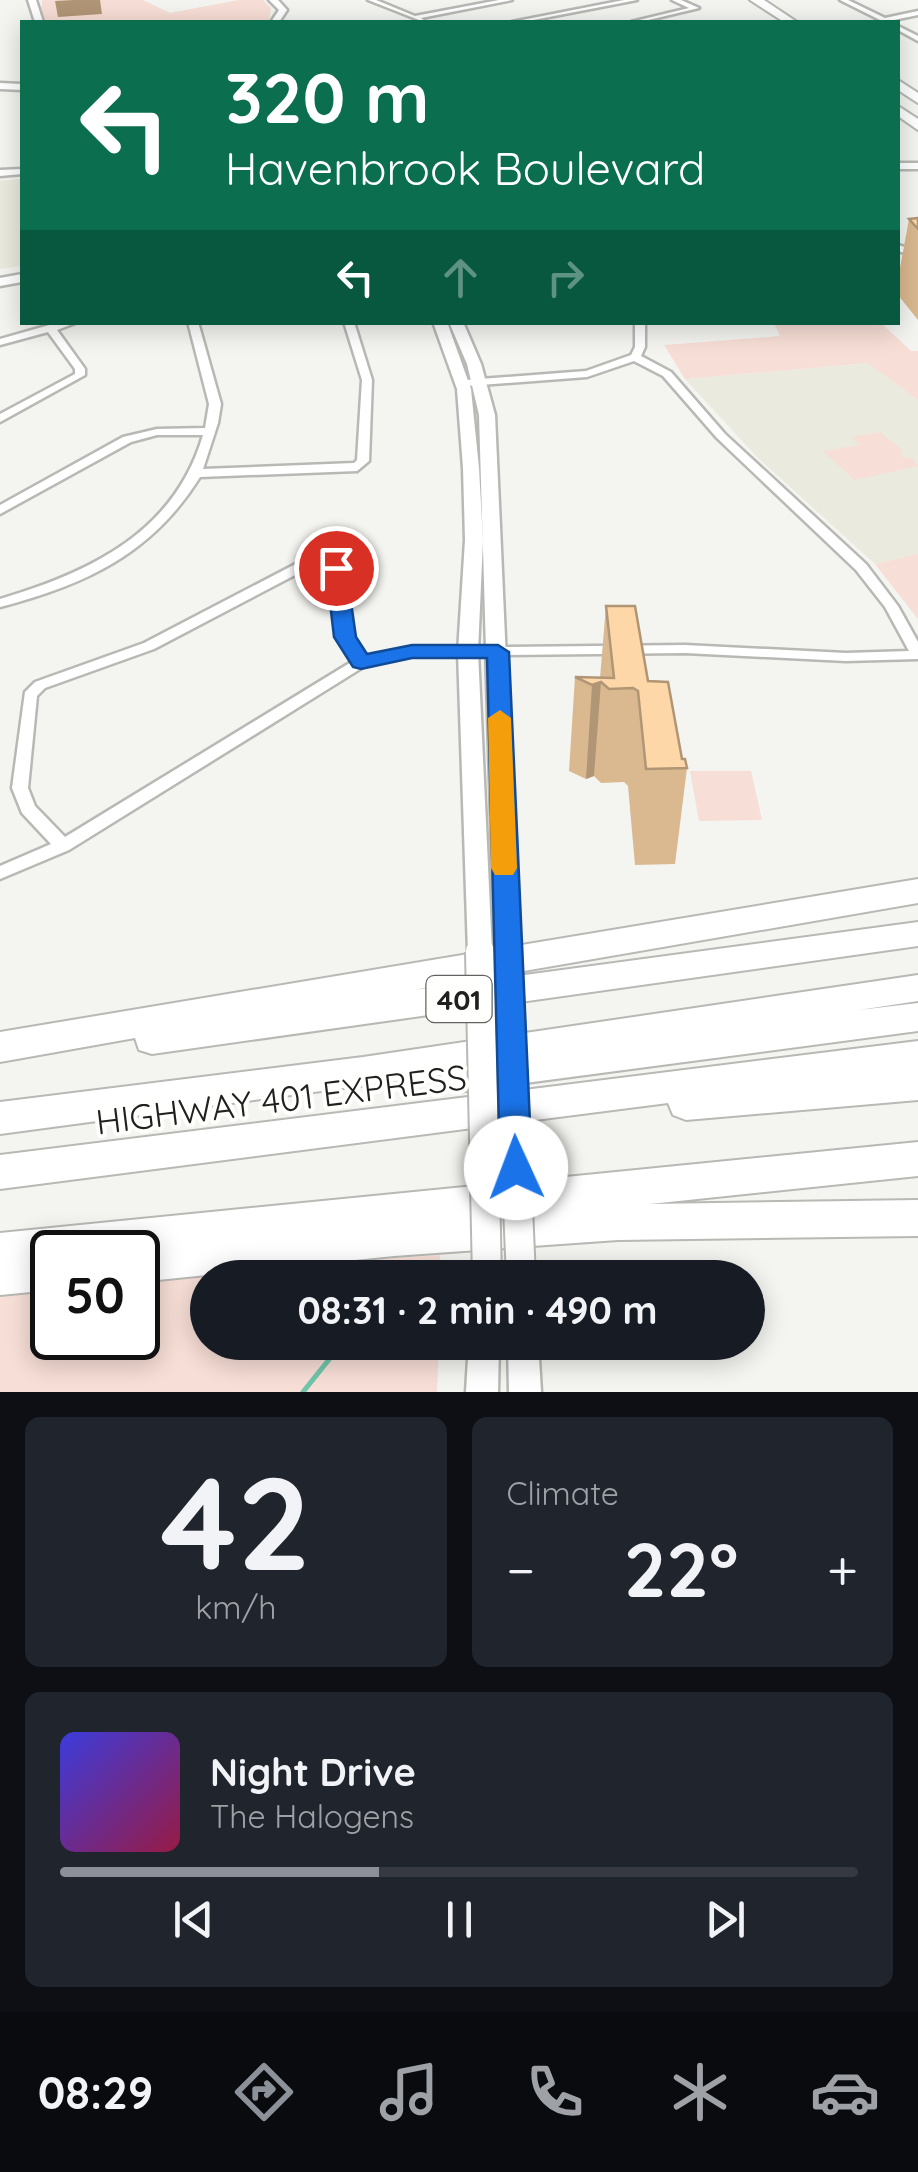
<!DOCTYPE html>
<html lang="en">
<head>
<meta charset="utf-8">
<style>
  body { margin:0; font-family:Quicksand,sans-serif; background:#20242c; color:#f1f3f6; height:100vh; display:flex; flex-direction:column; font-size:38px; white-space:nowrap }
  * { box-sizing:border-box; margin:0 }
  p { font-size:32px; color:#9ea1a6 }
  .icon { flex:none; width:55px; height:55px; fill:none; stroke:currentColor; stroke-width:2; stroke-linecap:round; stroke-linejoin:round }
  .map { position:relative; height:1392px; overflow:hidden }
  .drawer { display:flex; flex-direction:column; gap:25px; padding:25px; background:#0d0f14; flex:1 }
  .drawer>* { flex:none }
  .guide { position:absolute; left:20px; top:20px; width:880px; height:305px; border-radius:0px; box-shadow:0 5px 25px #0003; background:#0b6e4f; color:#fff; overflow:hidden }
  .speed { position:absolute; left:30px; top:1230px; display:flex; gap:20px; font-size:50px; font-weight:700; text-align:center }
  .speed>* { display:grid; place-content:center; width:130px; height:130px; border-radius:50%; background:#171b24; box-shadow:0 5px 25px #0003; line-height:1 }
  .speed .limit { border:5px solid #111; border-radius:15px; background:#fff; color:#111 }
  .pin { position:absolute; display:grid; place-items:center; width:85px; height:85px; color:#fff; margin:-42px; border:5px solid #fff; border-radius:50%; box-shadow:0 2px 10px #0007 }
  .me { position:absolute; width:110px; margin:-55px; rotate:358deg; stroke-linejoin:round; filter:drop-shadow(0 0 8px #0008) }
  .turn { display:flex; align-items:center; gap:35px; height:210px; padding:0 40px; font-size:45px }
  .turn .icon { width:130px; height:130px; stroke-width:2.5 }
  .turn b { display:block; font-size:70px; line-height:85px }
  .lanes { display:flex; align-items:center; height:95px; padding:0 40px; background:#0003; justify-content:center; gap:50px; direction:ltr }
  .lanes .off { opacity:.35 }
  .big { font-size:75px; font-weight:700; line-height:1.1 }
  .drawer .widget { flex:1; display:flex; flex-direction:column; justify-content:center; gap:15px; min-width:0; padding:0 35px; border-radius:15px; background:#20242c }
  .drawer .dial { align-items:center; gap:0 }
  .dial b { font-size:130px; line-height:1 }
  .song { display:flex; align-items:center; gap:30px }
  .cover { width:120px; height:120px; border-radius:15px; background:linear-gradient(135deg,hsl(240 70% 55%),hsl(340 70% 35%)) }
  .played { height:10px; border-radius:5px; background:linear-gradient(90deg,#8c9099 40%,#363941 40%) }
  .keys { display:flex; justify-content:space-around; direction:ltr }
  .heat { display:flex; justify-content:space-between; align-items:center; font-size:55px; direction:ltr }
  .drawer .tiles { flex:1; display:grid; gap:25px; grid-template-columns:1fr 1fr }
  .widget:last-child { grid-column:span 2 }
  .trip { position:absolute; left:190px; top:1260px; width:575px; height:100px; border-radius:50px; background:#171b24; box-shadow:0 5px 25px #0003; font-weight:700; line-height:100px; text-align:center }
  .tabs { display:flex; height:160px; justify-content:space-around; align-items:center; background:#090b0e; color:#9ea1a6 }
  .tabs .icon { width:70px; height:70px }
  .tabs .selected { color:#8c9099 }
  .tabs b { font-size:45px; color:#f1f3f6 }
  .map>svg:first-child { display:block }
</style>
</head>
<body>
<div class="map">
<svg width="918" height="1392" viewBox="0 0 918 1392">
  <rect width="100%" height="100%" fill="#f4f4f0"/>
  <g fill="#eaeadf">
    <polygon points="22,179 22,266 0,269 0,181"/>
    <polygon points="869,363 918,400 918,554 875,564 757,457 685,379"/>
  </g>
  <g fill="#f7ded6">
    <polygon points="42,0 143,0 170,13 239,0 263,0 271,8 269,21 257,22 46,22 41,18"/>
    <polygon points="774,323 881,323 911,351 918,351 918,400 868,363 685,379 664,345 780,336"/>
    <polygon points="880,432 902,450 903,459 911,457 918,466 855,480 823,451 859,445 852,437"/>
    <polygon points="918,554 918,619 875,564"/>
    <polygon points="690,771 751,771 762,820 699,821"/>
    <polygon points="440,1255 441,1277 208,1278 208,1342 439,1343 437,1392 0,1392 0,1289 52,1284 52,1338 138,1338 138,1275"/>
  </g>
  <g fill="none" stroke-linecap="round" stroke-linejoin="round">
    <polyline stroke="#71c5aa" stroke-width="5" points="303,1392 343,1342"/>
    <g stroke="#b8b8b5" stroke-width="5">
      <g id="street">
        <polygon points="368,0 376,0 415,16 499,0 512,0 421,18 425,21 424,22"/>
        <polygon points="624,0 637,0 523,22 512,22"/>
        <polygon points="672,0 681,0 699,8 640,22 631,22 689,8"/>
        <polygon points="840,0 848,0 885,18 918,11 918,15 884,22"/>
        <polygon points="898,26 918,36 918,41 898,30"/>
        <polygon points="22,169 22,174 0,176 0,170"/>
        <polygon points="898,245 918,251 918,257 898,251"/>
        <polygon points="60,322 78,322 57,330 85,369 85,375 0,422 0,414 75,374 75,369 48,332 0,345 0,339"/>
        <path d="M188 322H198L221 404 218 423 203 469 354 463 357 460 362 380 344 322H354L372 380 369 461 357 471 200 477C152 554 85 585 0 607V599C91 572 175 532 203 435H157L131 442 0 514V505L123 437 157 429 205 428 209 404Z"/>
        <path d="M635 322H645V347L641 356 671 372 725 434 866 564 898 606 918 642V659L846 661 685 653 412 656 365 666 69 850 0 879V866L51 844 22 813 12 788 25 692 35 682 144 643 309 557C361 552 341 603 352 636 354 643 361 650 365 657L412 648 685 645 846 653 909 651 885 607 856 570 717 438 663 376 634 361 587 377 467 386 461 383 467 380 586 371 631 355 635 347ZM316 564 325 565 329 569 338 637 353 661 65 837 35 806 28 788 37 696 45 688 154 649Z"/>
      </g>
    </g>
    <g stroke="#b8b8b5" stroke-width="5">
      <g id="secondary">
        <polygon points="28,0 36,0 43,22 35,22"/>
        <polygon points="269,0 278,0 287,10 279,22 271,22 279,10"/>
        <polygon points="0,83 22,84 22,90 0,89"/>
        <rect x="898" y="163" width="20" height="6"/>
        <polygon points="22,274 22,282 0,286 0,278"/>
        <polygon points="433,322 447,322 471,389 479,468 483,540 478,652 492,952 489,959 480,961 471,959 468,952 458,652 465,540 463,468 457,389"/>
        <polygon points="449,322 463,322 481,364 495,415 519,950 516,957 507,959 498,957 495,950 479,415 467,364"/>
        <polygon points="469,1342 499,1342 498,1392 466,1392"/>
        <polygon points="508,1342 538,1342 541,1392 509,1392"/>
      </g>
    </g>
    <g stroke="#b8b8b5" stroke-width="4">
      <g id="highway">
        <polygon points="750,0 764,0 797,22 784,22"/>
        <polygon points="898,80 918,93 918,103 898,90"/>
        <polygon points="898,106 918,119 918,130 898,116"/>
        <polygon points="918,879 918,903 413,990 918,922 918,946 152,1054 139,1050 135,1038 0,1062 0,1032"/>
        <polygon points="918,975 918,1001 859,1010 918,1003 918,1031 458,1092 445,1088 441,1075 0,1134 0,1102 363,1057"/>
        <polygon points="918,1041 918,1100 686,1120 673,1115 668,1103 0,1189 0,1155"/>
        <polygon points="918,1142 918,1176 650,1204 918,1200 918,1236 618,1240 394,1256 138,1282 138,1252 52,1252 52,1290 0,1295 0,1233"/>
      </g>
    </g>
    <use href="#street" fill="#fff" fill-rule="evenodd"/>
    <use href="#secondary" fill="#fff" fill-rule="evenodd"/>
    <use href="#highway" fill="#fff" fill-rule="evenodd"/>
    <g stroke="#b8b8b5" stroke-width="32" stroke-linecap="butt">
      <g id="secondary-bridge">
        <polyline points="507,950 521,1278"/>
        <polyline points="480,952 487,1278"/>
      </g>
    </g>
    <use href="#secondary-bridge" stroke="#fff" stroke-width="28"/>
  </g>
  <g fill="#dab990">
    <polygon points="918,218 918,320 898,295 898,279 909,219"/>
    <polygon points="606,606 648,681 687,768 675,864 635,865 628,786 624,782 601,783 594,776 586,779 569,771 575,677 600,678"/>
  </g>
  <g fill="#b19676">
    <polygon points="74,0 100,0 102,14 58,17 55,1"/>
    <polygon points="601,682 594,776 586,779 592,685"/>
  </g>
  <g fill="#fdd7a8" stroke="#b19676" stroke-width="2.5">
    <polygon points="918,218 918,229 909,219"/>
    <polygon points="606,606 635,606 648,681 668,682 682,759 685,759 687,768 646,769 638,691 633,688 609,689 601,682 592,685 575,677 614,678"/>
  </g>
  <polygon fill="#1a73e8" stroke="#114b97" stroke-width="2.5" points="336,562 346,568 356,637 367,654 412,645 498,645 509,652 532,1168 528,1178 516,1182 505,1178 500,1168 487,658 412,658 361,669 353,667 334,637 326,568"/>
  <polygon fill="#f59e0b" points="500,710 511,718 517,868 513,875 495,875 491,868 488,718"/>
  <g text-anchor="middle" dominant-baseline="central" stroke-width="8" stroke-linejoin="round" paint-order="stroke">
    <rect fill="#fffffe" stroke="#636362" stroke-width="2.5" x="426.5" y="976" width="65" height="46" rx="8"/>
    <g font-size="28" font-weight="bold" fill="#20201f">
      <text x="459" y="999">401</text>
    </g>
    <g font-size="35" fill="#20201f" stroke="#fffffe">
      <text transform="translate(281 1099) rotate(-7)">HIGHWAY 401 EXPRESS</text>
    </g>
  </g>
</svg>
<div class="speed"><div class="limit">50</div></div>
<div class="pin" style="left:336px;top:568px;background:#d93025"><svg class="icon" aria-label="arrive" viewBox="0 0 24 24"><path d="M6 21V4h12l-3 4 3 4H6"/></svg></div>
<svg class="me" style="left:516px;top:1168px" viewBox="-20 -20 40 40"><circle r="19" fill="#fff"/><path d="M0-13L10 11 0 6-10 11z" fill="#1a73e8"/></svg>
<div class="trip">08:31 · 2 min · 490 m</div>
<div class="guide">
<div class="turn"><svg class="icon" aria-label="left" viewBox="0 0 24 24"><path d="M17 20v-9H6M10 6l-5 5 5 5"/></svg><div><b>320 m</b>Havenbrook Boulevard</div></div>
<div class="lanes"><svg class="icon" aria-label="left" viewBox="0 0 24 24"><path d="M17 20v-9H6M10 6l-5 5 5 5"/></svg><svg class="icon off" aria-label="ahead" viewBox="0 0 24 24"><path d="M12 20V5M6 11l6-6 6 6"/></svg><svg class="icon off" aria-label="right" viewBox="0 0 24 24"><path d="M7 20v-9h11M14 6l5 5-5 5"/></svg></div>
</div>
</div>
<section class="drawer">
<div class="tiles">
<div class="widget dial"><b>42</b><p>km/h</p></div>
<div class="widget"><p>Climate</p>
<div class="heat"><a>−</a><b class="big">22°</b><a>+</a></div>
</div>
<div class="widget">
<div class="song"><i class="cover"></i><div><b>Night Drive</b><p>The Halogens</p></div></div>
<div class="played"></div>
<div class="keys"><svg class="icon" aria-label="previous" viewBox="0 0 24 24"><path d="M18 5L8 12l10 7zM5 5v14"/></svg><svg class="icon" aria-label="pause" viewBox="0 0 24 24"><path d="M8 5v14M16 5v14"/></svg><svg class="icon" aria-label="next" viewBox="0 0 24 24"><path d="M6 5l10 7-10 7zM19 5v14"/></svg></div>
</div>
</div>
</section>
<nav class="tabs">
<b>08:29</b>
<svg class="icon selected" aria-label="directions" viewBox="0 0 24 24"><path d="M12 3l9 9-9 9-9-9zM9 14v-3h6M13 9l2 2-2 2"/></svg>
<svg class="icon" aria-label="music" viewBox="0 0 24 24"><path d="M9 18V5l10-2v13"/><circle cx="6" cy="18" r="3"/><circle cx="16" cy="16" r="3"/></svg>
<svg class="icon" aria-label="phone" viewBox="0 0 24 24"><path d="M5 4h4l2 5-3 2q2 4 5 5l2-3 5 2v4C11 20 4 13 5 4z"/></svg>
<svg class="icon" aria-label="climate" viewBox="0 0 24 24"><path d="M12 3v18M4 7l16 10M4 17L20 7"/></svg>
<svg class="icon" aria-label="car" viewBox="0 0 24 24"><path d="M5 17H2v-5l4-1 3-4h7l3 4 3 1v5h-3M9 17h6M6 11h13"/><circle cx="7" cy="17" r="2"/><circle cx="17" cy="17" r="2"/></svg>
</nav>
</body>
</html>
